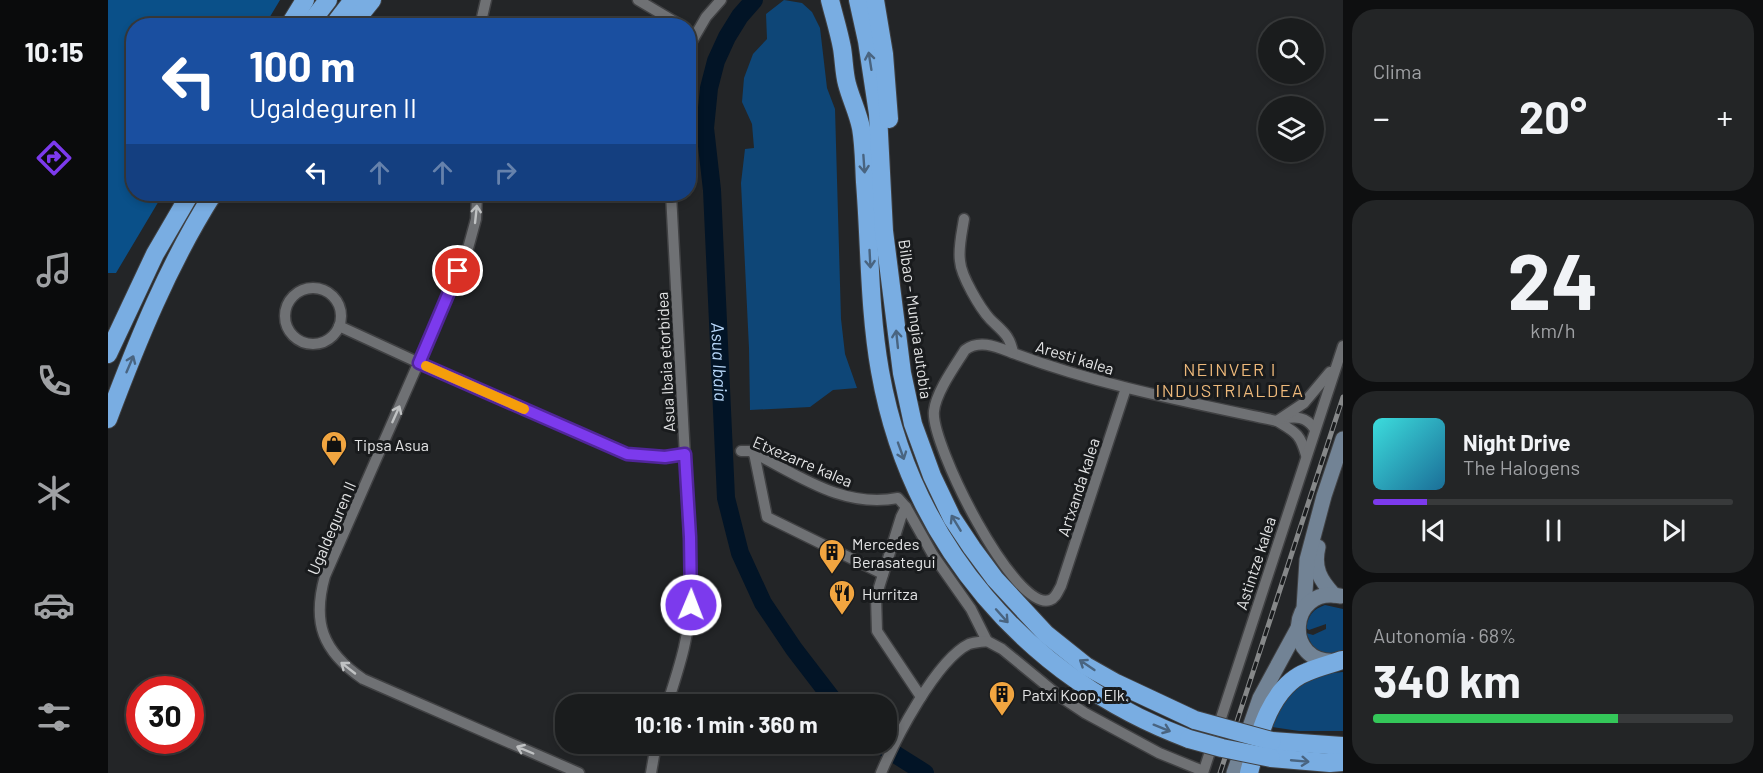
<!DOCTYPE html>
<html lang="es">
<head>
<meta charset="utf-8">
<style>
  body { margin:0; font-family:Barlow,sans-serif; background:#232526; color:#f1f3f6; height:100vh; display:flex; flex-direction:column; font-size:22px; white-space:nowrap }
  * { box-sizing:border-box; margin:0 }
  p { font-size:20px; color:#9fa1a4 }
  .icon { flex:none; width:33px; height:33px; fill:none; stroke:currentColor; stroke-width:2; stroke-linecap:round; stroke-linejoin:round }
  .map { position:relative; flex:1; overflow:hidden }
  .side { display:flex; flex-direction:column; gap:9px; padding:9px; background:#0e0f10; width:420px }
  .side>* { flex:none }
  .banner { position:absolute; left:18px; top:18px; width:570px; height:183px; border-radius:24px; box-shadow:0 3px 9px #0003,0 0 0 2px #383a3b; background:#1a4fa0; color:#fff; overflow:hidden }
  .fabs { position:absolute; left:1150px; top:18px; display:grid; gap:12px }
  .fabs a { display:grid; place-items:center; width:66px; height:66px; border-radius:50%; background:#1a1c1d; box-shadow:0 3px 9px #0003,0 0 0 2px #383a3b; font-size:30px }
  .speed { position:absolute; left:18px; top:676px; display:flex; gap:12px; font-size:30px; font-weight:700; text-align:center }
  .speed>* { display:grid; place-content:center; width:78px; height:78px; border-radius:50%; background:#1a1c1d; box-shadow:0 3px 9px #0003,0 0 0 2px #383a3b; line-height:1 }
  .speed .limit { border:9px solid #d22; background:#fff; color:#111 }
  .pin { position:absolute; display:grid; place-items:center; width:51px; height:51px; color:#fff; margin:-26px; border:3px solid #fff; border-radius:50%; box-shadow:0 2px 6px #0007 }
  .me { position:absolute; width:66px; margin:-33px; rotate:1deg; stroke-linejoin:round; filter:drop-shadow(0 0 4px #0008) }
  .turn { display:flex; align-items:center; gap:21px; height:126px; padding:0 24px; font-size:27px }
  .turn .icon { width:78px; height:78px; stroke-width:2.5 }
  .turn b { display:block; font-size:42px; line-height:51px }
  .lanes { display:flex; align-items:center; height:57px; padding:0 24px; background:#0003; justify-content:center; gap:30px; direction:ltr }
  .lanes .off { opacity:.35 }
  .big { font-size:45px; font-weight:700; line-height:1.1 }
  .side .card { flex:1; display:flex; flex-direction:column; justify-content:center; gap:9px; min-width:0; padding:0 21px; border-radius:24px; background:#232526 }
  .side .dial { align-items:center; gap:0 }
  .dial b { font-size:78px; line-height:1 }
  .song { display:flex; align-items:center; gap:18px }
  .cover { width:72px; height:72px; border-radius:9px; background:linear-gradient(135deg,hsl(180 70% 55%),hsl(200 70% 35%)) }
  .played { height:6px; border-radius:3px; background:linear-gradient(90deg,#7c3aed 15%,#383a3b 15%) }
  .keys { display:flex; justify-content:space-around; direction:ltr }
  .heat { display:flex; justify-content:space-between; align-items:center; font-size:33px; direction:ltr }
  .charge { height:9px; border-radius:4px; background:linear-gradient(90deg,#34c759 68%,#383a3b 0) }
  .trip { position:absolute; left:447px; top:694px; width:342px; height:60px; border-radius:24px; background:#1a1c1d; box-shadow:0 3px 9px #0003,0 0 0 2px #383a3b; font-weight:700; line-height:60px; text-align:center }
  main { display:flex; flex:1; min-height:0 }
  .menu { display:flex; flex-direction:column; width:108px; justify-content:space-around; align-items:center; background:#0a0b0c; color:#9fa1a4 }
  .menu .icon { width:42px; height:42px }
  .menu .current { color:#7c3aed }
  .menu b { font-size:27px; color:#f1f3f6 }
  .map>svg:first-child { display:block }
</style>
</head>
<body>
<main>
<nav class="menu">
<b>10:15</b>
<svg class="icon current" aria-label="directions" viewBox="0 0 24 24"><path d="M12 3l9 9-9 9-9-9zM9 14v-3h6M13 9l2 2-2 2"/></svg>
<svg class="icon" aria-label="music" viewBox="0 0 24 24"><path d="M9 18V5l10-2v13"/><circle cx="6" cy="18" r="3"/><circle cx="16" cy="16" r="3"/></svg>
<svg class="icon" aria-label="phone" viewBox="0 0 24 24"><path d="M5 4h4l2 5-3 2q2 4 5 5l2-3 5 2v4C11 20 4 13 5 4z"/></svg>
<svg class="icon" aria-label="climate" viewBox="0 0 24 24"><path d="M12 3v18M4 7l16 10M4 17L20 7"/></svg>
<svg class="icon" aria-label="car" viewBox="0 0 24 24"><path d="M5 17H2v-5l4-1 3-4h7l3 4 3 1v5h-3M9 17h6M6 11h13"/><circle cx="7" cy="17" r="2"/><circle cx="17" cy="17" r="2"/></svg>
<svg class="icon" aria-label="filters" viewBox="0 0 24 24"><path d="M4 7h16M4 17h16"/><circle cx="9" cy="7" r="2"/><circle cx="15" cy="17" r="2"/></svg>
</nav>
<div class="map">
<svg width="1235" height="773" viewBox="0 0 1235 773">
  <rect width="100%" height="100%" fill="#232527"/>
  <g fill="#0e4677">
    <polygon points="676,0 694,3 704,12 712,28 719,88 727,109 733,319 737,354 749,388 725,390 702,407 642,410 641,348 633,183 637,149 646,148 644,124 634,102 636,78 645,54 659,39 658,14"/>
    <path d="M1217 605 1235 609V650L1224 655 1207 651 1198 633 1205 635 1218 629V624L1201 630 1198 628C1200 616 1205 609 1217 605Z"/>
    <polygon points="1235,672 1235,731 1191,731 1164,727 1178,694 1213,674"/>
  </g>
  <polygon fill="#0a5089" points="0,0 172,0 157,25 26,26 26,194 55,194 8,273 0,273"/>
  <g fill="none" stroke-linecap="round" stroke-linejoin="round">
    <g stroke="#021426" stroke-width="18">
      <path id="s1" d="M646 0 632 16 619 37 608 61 601 88 597 128 604 190 618 498 632 553 655 603 686 649 729 705"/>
      <polyline points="771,744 817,773"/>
    </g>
    <g stroke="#404143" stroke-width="13">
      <g id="street">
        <polyline points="530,0 574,26"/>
        <polyline points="372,26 378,0"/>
        <polyline points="580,48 598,17 613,0"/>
        <path d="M369 194 368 219 359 252 217 576C204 622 214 651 255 679L471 773"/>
        <path d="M856 219C854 232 850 248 852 261 853 276 872 308 882 319 894 331 902 335 905 353 990 385 1080 402 1169 421 1187 432 1192 433 1198 455"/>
        <circle cx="205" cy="316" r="28"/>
        <polyline points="231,326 320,367 519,454 557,457 577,454"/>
        <path d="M905 353C889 347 872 339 857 350 847 366 828 392 826 411 822 443 907 613 942 600 948 598 950 591 953 586L1018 388"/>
        <path d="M1175 419C1188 416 1198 417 1206 428"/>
        <polyline points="1169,421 1196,403 1222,372"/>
        <path d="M633 451H642C689 474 734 509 790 498L798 507 825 555 863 609 879 641 894 649 950 695 977 713 1051 753 1095 771"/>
        <polyline points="646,453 659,517 775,574"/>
        <polyline points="798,507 793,517 768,597 769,631 813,697"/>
        <path d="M559 705C573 662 582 634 584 588L563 194"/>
        <polyline points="543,773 548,744"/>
        <path d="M773 773C787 740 828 660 861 644 867 642 873 642 879 641"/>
        <polyline points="1095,773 1235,346"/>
      </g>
    </g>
    <g stroke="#404143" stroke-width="17">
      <g id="secondary">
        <path d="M1210 547C1205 568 1212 580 1226 595"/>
        <polyline points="1196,608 1199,560 1216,496 1235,439"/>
        <path d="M1229 661C1174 666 1180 585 1232 596"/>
        <polyline points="1126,773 1152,698 1190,628"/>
      </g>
    </g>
    <g stroke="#404143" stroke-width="20">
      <g id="highway">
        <path d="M722 0C726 16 731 32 734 48 736 60 736 73 739 84 743 99 750 113 753 128 756 145 756 164 757 182 762 245 761 309 772 371 802 542 919 679 1081 739"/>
        <polyline points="750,0 759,41 770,114 776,231 794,373 805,424 824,476 844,518 864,548 887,579 938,634 978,666 1008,683 1087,720"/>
        <polyline points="767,0 776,54 781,119"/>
        <polyline points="181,26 197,0"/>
        <polyline points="200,26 220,0"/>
        <polyline points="225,26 245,0"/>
        <polyline points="243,26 264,0"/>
        <polyline points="0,354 47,254 82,194"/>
        <path d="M0 419C29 342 61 263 105 194"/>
        <polyline points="1164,741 1235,746"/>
        <polyline points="1163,758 1222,763 1235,762"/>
        <path d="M1141 773C1150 738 1162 686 1199 672 1210 667 1223 664 1234 660"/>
      </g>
    </g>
    <use href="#street" stroke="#6f7174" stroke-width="10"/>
    <use href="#secondary" stroke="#728395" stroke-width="15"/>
    <use href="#highway" stroke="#79ade2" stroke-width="18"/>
    <g stroke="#868889" stroke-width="5">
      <polyline id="rail" points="1112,773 1235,397"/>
    </g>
    <use href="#rail" stroke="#191b1d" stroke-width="3" stroke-dasharray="9" stroke-linecap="butt"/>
    <g stroke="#404143" stroke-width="20" stroke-linecap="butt">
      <g id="highway-bridge">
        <polyline points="1087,720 1164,741"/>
        <polyline points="1081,739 1114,748 1163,758"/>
      </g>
    </g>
    <use href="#highway-bridge" stroke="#79ade2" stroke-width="18"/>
  </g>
  <defs><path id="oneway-shaft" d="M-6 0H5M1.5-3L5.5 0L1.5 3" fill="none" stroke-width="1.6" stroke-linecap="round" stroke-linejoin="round" transform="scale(1.5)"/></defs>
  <g stroke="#496480">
    <use href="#oneway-shaft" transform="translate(762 61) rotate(-99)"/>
    <use href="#oneway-shaft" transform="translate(756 164) rotate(86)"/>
    <use href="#oneway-shaft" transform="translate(762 259) rotate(87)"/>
    <use href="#oneway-shaft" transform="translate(789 339) rotate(-96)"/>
    <use href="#oneway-shaft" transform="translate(22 364) rotate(-67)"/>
    <use href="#oneway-shaft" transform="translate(793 451) rotate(70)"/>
    <use href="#oneway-shaft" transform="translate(848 523) rotate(-121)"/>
    <use href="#oneway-shaft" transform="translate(894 616) rotate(48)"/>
    <use href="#oneway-shaft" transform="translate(979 665) rotate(-146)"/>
    <use href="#oneway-shaft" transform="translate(1054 728) rotate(22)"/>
    <use href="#oneway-shaft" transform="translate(1192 761) rotate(5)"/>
  </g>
  <g stroke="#c0c2c3">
    <use href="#oneway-shaft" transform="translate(368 214) rotate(-84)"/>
    <use href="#oneway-shaft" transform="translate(288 414) rotate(-66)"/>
    <use href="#oneway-shaft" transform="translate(240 668) rotate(-142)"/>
    <use href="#oneway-shaft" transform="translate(417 750) rotate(-157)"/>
  </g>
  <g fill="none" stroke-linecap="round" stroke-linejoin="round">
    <g stroke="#51269a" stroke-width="15">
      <polyline id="route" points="350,271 311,363 519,454 557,457 577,454 582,537 583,605"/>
    </g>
    <use href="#route" stroke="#7c3aed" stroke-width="10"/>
    <polyline stroke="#f59e0b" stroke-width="10" points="318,366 416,409"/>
  </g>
  <defs>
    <g id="shop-pin" transform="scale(1.35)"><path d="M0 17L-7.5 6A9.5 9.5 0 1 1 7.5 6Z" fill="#f1a540" stroke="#191b1d"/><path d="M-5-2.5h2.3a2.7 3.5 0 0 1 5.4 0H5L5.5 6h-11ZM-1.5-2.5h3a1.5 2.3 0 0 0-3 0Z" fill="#111"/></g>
    <g id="building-pin" transform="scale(1.35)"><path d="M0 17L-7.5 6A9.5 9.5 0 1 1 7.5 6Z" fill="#f1a540" stroke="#191b1d"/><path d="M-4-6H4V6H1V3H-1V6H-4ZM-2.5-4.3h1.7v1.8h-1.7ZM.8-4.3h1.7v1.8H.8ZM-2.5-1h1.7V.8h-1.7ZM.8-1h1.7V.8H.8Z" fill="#111"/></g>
    <g id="restaurant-pin" transform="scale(1.35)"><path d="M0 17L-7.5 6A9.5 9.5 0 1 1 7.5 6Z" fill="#f1a540" stroke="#191b1d"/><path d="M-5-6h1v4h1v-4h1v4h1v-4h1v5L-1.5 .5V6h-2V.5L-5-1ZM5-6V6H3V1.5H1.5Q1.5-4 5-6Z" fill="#111"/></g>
  </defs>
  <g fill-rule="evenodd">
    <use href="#shop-pin" x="226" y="444"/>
    <use href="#building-pin" x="724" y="552"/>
    <use href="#restaurant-pin" x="734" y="593"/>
    <use href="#building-pin" x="894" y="694"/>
  </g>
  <g text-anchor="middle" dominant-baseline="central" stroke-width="6" stroke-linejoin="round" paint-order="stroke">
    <g font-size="16" fill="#e3e4e5" stroke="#191b1d">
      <text transform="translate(808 319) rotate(82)">Bilbao - Mungia autobia</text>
      <text transform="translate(967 357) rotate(17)">Aresti kalea</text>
      <text transform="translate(557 362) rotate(-93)">Asua Ibaia etorbidea</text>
      <text transform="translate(695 461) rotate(23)">Etxezarre kalea</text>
      <text transform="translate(970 487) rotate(-72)">Artxanda kalea</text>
      <text transform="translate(223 528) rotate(-67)">Ugaldeguren II</text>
      <text transform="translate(1147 563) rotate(-72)">Astintze kalea</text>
    </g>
    <g font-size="16" fill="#e3e4e5" stroke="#191b1d" text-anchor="start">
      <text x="246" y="444">Tipsa Asua</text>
      <text x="744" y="543">Mercedes<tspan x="744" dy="18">Berasategui</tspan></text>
      <text x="754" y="593">Hurritza</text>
      <text x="914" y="694">Patxi Koop. Elk.</text>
    </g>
    <g font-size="18" font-style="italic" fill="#b8d7f9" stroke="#191b1d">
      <text stroke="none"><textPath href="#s1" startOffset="375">Asua Ibaia</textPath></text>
    </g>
    <g font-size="18" letter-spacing="1.5" fill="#eeb97b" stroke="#191b1d">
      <text x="1122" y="369">NEINVER I<tspan x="1122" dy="21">INDUSTRIALDEA</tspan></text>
    </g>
  </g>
</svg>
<div class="fabs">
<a><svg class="icon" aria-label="search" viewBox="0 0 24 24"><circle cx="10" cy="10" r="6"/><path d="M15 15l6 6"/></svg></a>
<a><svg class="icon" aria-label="layers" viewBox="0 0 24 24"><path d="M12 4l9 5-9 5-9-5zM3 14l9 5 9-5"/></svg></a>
</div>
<div class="speed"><div class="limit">30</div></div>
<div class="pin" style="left:350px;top:271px;background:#d93025"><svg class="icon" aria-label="arrive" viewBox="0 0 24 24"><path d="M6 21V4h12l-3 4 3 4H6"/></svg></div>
<svg class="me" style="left:583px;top:605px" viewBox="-20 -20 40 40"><circle r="17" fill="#7c3aed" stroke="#fff" stroke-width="3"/><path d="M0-11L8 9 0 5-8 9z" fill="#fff"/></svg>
<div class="trip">10:16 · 1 min · 360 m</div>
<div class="banner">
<div class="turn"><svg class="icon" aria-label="left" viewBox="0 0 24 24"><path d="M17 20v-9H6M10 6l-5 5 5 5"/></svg><div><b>100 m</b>Ugaldeguren II</div></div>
<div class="lanes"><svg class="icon" aria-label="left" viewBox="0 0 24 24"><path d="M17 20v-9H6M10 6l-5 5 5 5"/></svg><svg class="icon off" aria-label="ahead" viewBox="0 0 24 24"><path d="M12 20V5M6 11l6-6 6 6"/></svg><svg class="icon off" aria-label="ahead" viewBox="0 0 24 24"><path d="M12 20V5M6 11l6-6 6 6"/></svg><svg class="icon off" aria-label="right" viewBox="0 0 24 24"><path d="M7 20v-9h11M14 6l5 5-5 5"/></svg></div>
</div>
</div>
<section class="side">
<div class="card"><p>Clima</p>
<div class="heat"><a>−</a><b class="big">20°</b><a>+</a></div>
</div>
<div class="card dial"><b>24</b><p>km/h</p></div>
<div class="card">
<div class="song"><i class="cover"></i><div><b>Night Drive</b><p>The Halogens</p></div></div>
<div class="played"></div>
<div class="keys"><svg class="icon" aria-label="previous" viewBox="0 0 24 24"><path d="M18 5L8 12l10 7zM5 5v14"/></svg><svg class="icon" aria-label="pause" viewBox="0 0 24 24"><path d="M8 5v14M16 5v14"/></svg><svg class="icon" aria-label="next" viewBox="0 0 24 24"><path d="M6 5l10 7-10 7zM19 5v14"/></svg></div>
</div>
<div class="card"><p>Autonomía · 68%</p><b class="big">340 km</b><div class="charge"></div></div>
</section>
</main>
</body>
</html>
